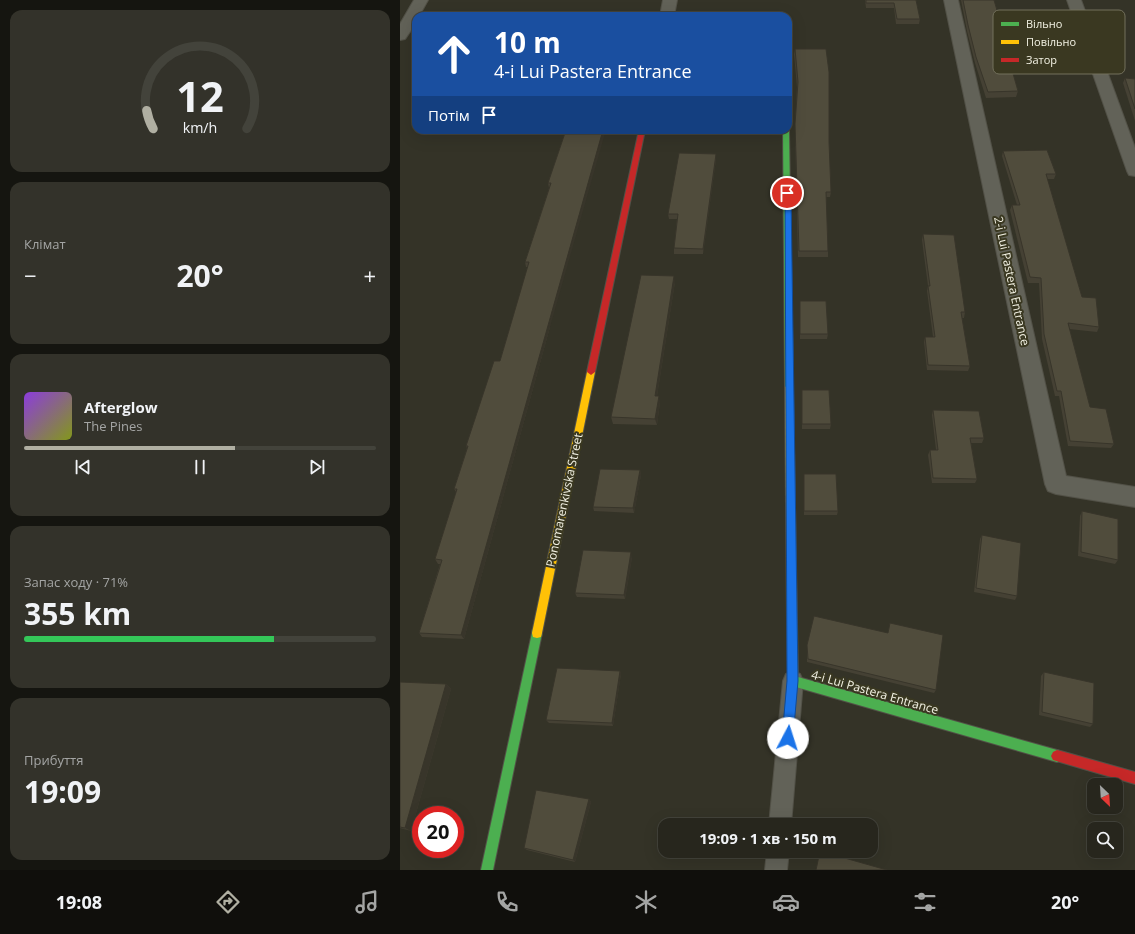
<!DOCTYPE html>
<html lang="uk">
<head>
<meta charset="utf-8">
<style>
  body { margin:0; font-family:"Open Sans",sans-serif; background:#33322a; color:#f1f3f6; height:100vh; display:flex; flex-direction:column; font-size:15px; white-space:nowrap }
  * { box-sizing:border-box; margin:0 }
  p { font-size:13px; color:#a4a5a4 }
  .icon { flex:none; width:22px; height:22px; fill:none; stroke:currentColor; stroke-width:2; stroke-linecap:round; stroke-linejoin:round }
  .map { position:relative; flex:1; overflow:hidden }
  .drawer { display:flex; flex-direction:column; gap:10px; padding:10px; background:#151510; width:400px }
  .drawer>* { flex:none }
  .top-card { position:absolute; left:12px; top:12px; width:380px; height:122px; border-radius:12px; box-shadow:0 4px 16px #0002,0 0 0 1px #43433b; background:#1a4fa0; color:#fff; overflow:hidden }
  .needle { width:26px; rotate:155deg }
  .tools { position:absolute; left:687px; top:778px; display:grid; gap:8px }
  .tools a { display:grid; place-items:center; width:36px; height:36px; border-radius:8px; background:#27261d; box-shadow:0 4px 16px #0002,0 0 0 1px #43433b; font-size:20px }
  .speed { position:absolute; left:12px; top:806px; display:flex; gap:8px; font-size:20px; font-weight:700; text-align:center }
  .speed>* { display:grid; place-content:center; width:52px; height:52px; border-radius:50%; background:#27261d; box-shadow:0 4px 16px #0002,0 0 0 1px #43433b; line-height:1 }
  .speed .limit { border:6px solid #d22; background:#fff; color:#111 }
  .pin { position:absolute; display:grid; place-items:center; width:34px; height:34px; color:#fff; margin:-17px; border:2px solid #fff; border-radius:50%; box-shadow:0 1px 4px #0007 }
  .me { position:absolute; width:44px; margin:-22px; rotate:5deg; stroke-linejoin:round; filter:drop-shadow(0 0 3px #0008) }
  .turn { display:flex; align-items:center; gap:14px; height:84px; padding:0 16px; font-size:18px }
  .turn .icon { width:52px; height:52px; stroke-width:2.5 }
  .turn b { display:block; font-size:28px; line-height:34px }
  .then { display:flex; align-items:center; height:38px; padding:0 16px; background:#0003; gap:8px; font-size:15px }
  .big { font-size:30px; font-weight:700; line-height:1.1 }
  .drawer .widget { flex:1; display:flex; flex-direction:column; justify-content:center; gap:6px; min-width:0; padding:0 14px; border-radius:12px; background:#33322a }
  .drawer .dial { align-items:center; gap:0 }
  .dial svg { height:104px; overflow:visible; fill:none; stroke:#43433b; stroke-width:7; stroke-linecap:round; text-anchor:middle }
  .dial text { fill:#f1f3f6; stroke:none }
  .song { display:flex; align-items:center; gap:12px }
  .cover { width:48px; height:48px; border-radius:6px; background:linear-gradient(135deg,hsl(270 70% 55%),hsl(70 70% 35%)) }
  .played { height:4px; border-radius:2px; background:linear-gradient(90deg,#b0afa2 60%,#43433b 60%) }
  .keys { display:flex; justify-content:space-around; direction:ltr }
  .heat { display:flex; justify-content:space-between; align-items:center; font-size:22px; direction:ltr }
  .charge { height:6px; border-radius:3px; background:linear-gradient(90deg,#34c759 71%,#43433b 0) }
  .trip { position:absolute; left:258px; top:818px; width:220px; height:40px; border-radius:12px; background:#27261d; box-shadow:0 4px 16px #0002,0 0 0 1px #43433b; font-weight:700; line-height:40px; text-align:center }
  .tabs { display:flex; height:64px; justify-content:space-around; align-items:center; background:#100f0c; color:#a4a5a4 }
  .tabs .icon { width:28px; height:28px }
  .tabs .active { color:#b0afa2 }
  .tabs b { font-size:18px; color:#f1f3f6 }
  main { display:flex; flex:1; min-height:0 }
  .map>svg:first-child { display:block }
</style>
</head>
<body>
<main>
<section class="drawer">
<div class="widget dial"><svg viewBox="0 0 100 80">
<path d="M14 69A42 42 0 1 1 86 69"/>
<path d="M14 69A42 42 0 0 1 9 55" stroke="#b0afa2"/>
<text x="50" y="56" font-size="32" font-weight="700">12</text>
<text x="50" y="72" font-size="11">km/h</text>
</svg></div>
<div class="widget"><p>Клімат</p>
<div class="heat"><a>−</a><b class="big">20°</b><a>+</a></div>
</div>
<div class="widget">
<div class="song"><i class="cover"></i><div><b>Afterglow</b><p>The Pines</p></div></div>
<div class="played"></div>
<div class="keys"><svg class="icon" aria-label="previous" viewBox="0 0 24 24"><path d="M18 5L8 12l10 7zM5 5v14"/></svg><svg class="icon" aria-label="pause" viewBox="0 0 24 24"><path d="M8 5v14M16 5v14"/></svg><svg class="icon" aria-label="next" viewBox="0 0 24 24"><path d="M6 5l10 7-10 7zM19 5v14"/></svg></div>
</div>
<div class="widget"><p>Запас ходу · 71%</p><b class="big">355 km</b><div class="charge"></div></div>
<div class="widget"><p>Прибуття</p><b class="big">19:09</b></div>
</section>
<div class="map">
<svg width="735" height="870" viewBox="0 0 735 870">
  <rect width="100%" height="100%" fill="#343327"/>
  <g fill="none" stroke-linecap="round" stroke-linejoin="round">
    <g stroke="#525147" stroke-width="2">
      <g id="lane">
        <polygon points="393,671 400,674 403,681 391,825 369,825 383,681 386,674"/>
        <polygon points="367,851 389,851 387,870 365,870"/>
      </g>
    </g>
    <g stroke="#525147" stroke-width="2">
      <g id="street">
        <path d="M14 0H28L19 16H16C16 24 10 32 5 39L0 40V24Z"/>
        <polygon points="263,0 277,0 274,16 260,16"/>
        <polygon points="544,0 558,0 666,476 735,487 735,507 656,494 648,491 645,484"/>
        <polygon points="667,0 681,0 735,148 735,176 729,175 727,171"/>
      </g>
    </g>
    <g stroke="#525147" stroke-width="2">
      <g id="fast">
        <polygon points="388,129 389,130 393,387 389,390 385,387 383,130 388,130"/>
        <polygon points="392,618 396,619 397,623 398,677 657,750 661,752 663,756 661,760 657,762 389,685 388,681 387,623 388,619"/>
        <polygon points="137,628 141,629 142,633 93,870 81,870 132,633 133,629"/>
      </g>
    </g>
    <g stroke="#525147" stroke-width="2">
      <g id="slow">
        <polygon points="191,369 195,372 142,633 141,637 137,638 133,637 132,633 187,372"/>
        <polygon points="389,384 393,387 397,623 396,627 392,628 388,627 387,623 385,387"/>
      </g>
    </g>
    <g stroke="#525147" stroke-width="2">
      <g id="jam">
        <polygon points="239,130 245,130 195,372 191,375 187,372"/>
        <polygon points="657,750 735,772 735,784 653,760 651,756 653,752"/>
      </g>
    </g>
    <use href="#lane" fill="#626258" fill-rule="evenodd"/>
    <use href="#street" fill="#626258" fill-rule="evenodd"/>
    <use href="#fast" fill="#4caf50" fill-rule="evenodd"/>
    <use href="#slow" fill="#ffc107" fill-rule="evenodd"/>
    <use href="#jam" fill="#c62828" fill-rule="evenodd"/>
  </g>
  <g fill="#454134">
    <polygon points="465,0 516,0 520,19 519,24 496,24 494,8 466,8"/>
    <polygon points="561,0 594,0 601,24 600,28 618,91 616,97 586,98 575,63 567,31"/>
    <polygon points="395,49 429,142 431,192 430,197 426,197 428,251 428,257 398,257 395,129 397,87 394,54"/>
    <polygon points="725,78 735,79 735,121 723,83"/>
    <polygon points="166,130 150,327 64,639 22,637 19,633 40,564 38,564 35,559 56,492 54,489 67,448 66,446 100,361 128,267 126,267 125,262 149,188 148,183"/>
    <polygon points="603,151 656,174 654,179 647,179 682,297 699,327 697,332 669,329 690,407 714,444 711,448 668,446 659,396 655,396 642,339 639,283 628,283 610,210 612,205 617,205 602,156"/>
    <polygon points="316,159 303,254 274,254 274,248 277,219 269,219 268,214"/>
    <polygon points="523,234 565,312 564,318 562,318 570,366 568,371 527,370 524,342 525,337 533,337 527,291 528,286 522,240"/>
    <polygon points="275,282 257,396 260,402 257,425 213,424 211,417"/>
    <polygon points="400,301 428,334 427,339 400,339"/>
    <polygon points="402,390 431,424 430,429 402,429"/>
    <polygon points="533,410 584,438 582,443 571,443 577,479 575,483 532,483 528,455 530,450 536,450 532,415"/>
    <polygon points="240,470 241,475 234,513 194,511 193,507"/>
    <polygon points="404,474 438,511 437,515 404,515"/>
    <polygon points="682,511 718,560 715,564 678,556 680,516"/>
    <polygon points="582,535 617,596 615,600 574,592 580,539"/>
    <polygon points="232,557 225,599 177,597 175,593"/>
    <polygon points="490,623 536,690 534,693 407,662 407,645 488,633"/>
    <polygon points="220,671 221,674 213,726 149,723 146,720"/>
    <polygon points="644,672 693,724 690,727 639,715 641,676"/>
    <polygon points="0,682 46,684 51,689 11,831 0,828"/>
    <polygon points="189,799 191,802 175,862 127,850 124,848"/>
  </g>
  <g fill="#38352a">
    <polygon points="203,130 206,130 150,327 64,639 61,635 149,322"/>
    <polygon points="316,154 316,159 303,254 303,249"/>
    <polygon points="274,276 275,282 256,402 255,396"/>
    <polygon points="259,396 260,402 257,425 255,419"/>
    <polygon points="240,470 241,475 234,513 233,508"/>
    <polygon points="231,552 232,557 225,599 224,595"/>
    <polygon points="220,671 221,674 213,726 212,723"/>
    <polygon points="46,684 51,689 11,831 5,828"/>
    <polygon points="189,799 191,802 175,862 173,860"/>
  </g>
  <g fill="#504c3c" stroke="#38352a">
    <polygon points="466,0 516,0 520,19 497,19 494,3 466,3"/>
    <polygon points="563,0 594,0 601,24 599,24 618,91 588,92 576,57 568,25"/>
    <polygon points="291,12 323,12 322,16 290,16"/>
    <polygon points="395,49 426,49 429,72 429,142 431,192 426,192 428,251 399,251 395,124 398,82"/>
    <polygon points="725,78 735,79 735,109"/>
    <polygon points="166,130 203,130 149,322 61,635 19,633 42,560 35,559 57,489 54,489 68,446 66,446 94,361 100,361 129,262 125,262 151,183 148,183"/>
    <polygon points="647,150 656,174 646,174 682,297 696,298 699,327 668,323 690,407 706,409 714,444 670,441 661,391 657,391 644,334 641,278 630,277 612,205 620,205 603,151"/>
    <polygon points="279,153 316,154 303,249 274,248 278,214 268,214"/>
    <polygon points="523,234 554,235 565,312 561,312 570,366 528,365 525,337 535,337 528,286 530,286"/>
    <polygon points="241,275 274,276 255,396 259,396 255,419 211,417"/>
    <polygon points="400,301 426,301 428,334 400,334"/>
    <polygon points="402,390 429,390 431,424 402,424"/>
    <polygon points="533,410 579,411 584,438 570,438 577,479 533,478 530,450 538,450"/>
    <polygon points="200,469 240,470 233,508 193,507"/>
    <polygon points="404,474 436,474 438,511 404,511"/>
    <polygon points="682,511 718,519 718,560 681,552"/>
    <polygon points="582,535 621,543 617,596 576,588"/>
    <polygon points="183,550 231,552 224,595 175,593"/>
    <polygon points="414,616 488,633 490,623 543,635 536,690 408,659 407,645"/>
    <polygon points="157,668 220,671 212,723 146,720"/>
    <polygon points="644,672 694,683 693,724 642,712"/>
    <polygon points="0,682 46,684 5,828 0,827"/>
    <polygon points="136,790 189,799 173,860 124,848"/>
    <polygon points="420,851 487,870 416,870"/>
  </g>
  <polygon fill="#1a73e8" stroke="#114b97" points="385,191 390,191 391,193 398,681 393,738 392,743 388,744 383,743 382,738 387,681"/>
  <g text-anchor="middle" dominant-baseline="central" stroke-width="4" stroke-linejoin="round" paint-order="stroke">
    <g font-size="12" fill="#f3f2e4" stroke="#3a3821">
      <text transform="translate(612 281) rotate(78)">2-i Lui Pastera Entrance</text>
      <text transform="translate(164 500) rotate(-78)">Ponomarenkivska Street</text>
      <text transform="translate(475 692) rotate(16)">4-i Lui Pastera Entrance</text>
    </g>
  </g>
  <rect x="593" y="10" width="132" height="64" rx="6" fill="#3a3821" stroke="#72705c" stroke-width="1"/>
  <rect x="601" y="22" width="18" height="4" fill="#4caf50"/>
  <rect x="601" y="40" width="18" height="4" fill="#ffc107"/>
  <rect x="601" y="58" width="18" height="4" fill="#c62828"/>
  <g font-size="11" fill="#f3f2e4">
    <text x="626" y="28">Вільно</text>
    <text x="626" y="46">Повільно</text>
    <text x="626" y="64">Затор</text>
  </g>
</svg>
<div class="tools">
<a><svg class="needle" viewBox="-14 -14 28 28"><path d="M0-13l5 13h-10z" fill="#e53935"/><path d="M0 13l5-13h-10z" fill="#a4a5a4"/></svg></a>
<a><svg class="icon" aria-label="search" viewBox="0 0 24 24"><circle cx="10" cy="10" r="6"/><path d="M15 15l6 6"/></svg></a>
</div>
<div class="speed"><div class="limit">20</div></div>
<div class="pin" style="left:387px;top:193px;background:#d93025"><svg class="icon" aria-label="arrive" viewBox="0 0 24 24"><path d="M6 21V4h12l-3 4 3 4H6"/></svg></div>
<svg class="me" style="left:388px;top:738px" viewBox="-20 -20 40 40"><circle r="19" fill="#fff"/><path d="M0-13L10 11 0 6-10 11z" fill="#1a73e8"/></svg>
<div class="trip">19:09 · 1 хв · 150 m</div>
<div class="top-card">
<div class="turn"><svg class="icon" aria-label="ahead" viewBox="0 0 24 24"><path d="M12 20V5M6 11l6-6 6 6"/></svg><div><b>10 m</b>4-i Lui Pastera Entrance</div></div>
<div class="then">Потім<svg class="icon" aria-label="arrive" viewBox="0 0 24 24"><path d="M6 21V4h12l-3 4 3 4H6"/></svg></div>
</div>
</div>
</main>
<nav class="tabs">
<b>19:08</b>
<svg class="icon active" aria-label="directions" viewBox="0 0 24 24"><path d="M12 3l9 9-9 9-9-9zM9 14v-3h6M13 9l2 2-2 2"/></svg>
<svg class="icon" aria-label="music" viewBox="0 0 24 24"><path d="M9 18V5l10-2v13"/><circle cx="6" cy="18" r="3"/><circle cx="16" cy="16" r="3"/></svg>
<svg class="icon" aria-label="phone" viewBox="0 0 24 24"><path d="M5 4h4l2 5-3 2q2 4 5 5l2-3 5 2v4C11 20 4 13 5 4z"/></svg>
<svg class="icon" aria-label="climate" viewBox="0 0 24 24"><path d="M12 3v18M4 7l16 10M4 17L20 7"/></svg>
<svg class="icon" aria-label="car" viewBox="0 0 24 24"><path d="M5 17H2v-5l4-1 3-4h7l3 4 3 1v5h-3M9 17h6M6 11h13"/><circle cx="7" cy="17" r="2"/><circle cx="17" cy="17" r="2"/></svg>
<svg class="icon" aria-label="filters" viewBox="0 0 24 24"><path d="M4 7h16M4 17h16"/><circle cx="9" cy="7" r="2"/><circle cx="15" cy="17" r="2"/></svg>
<b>20°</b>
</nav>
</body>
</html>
